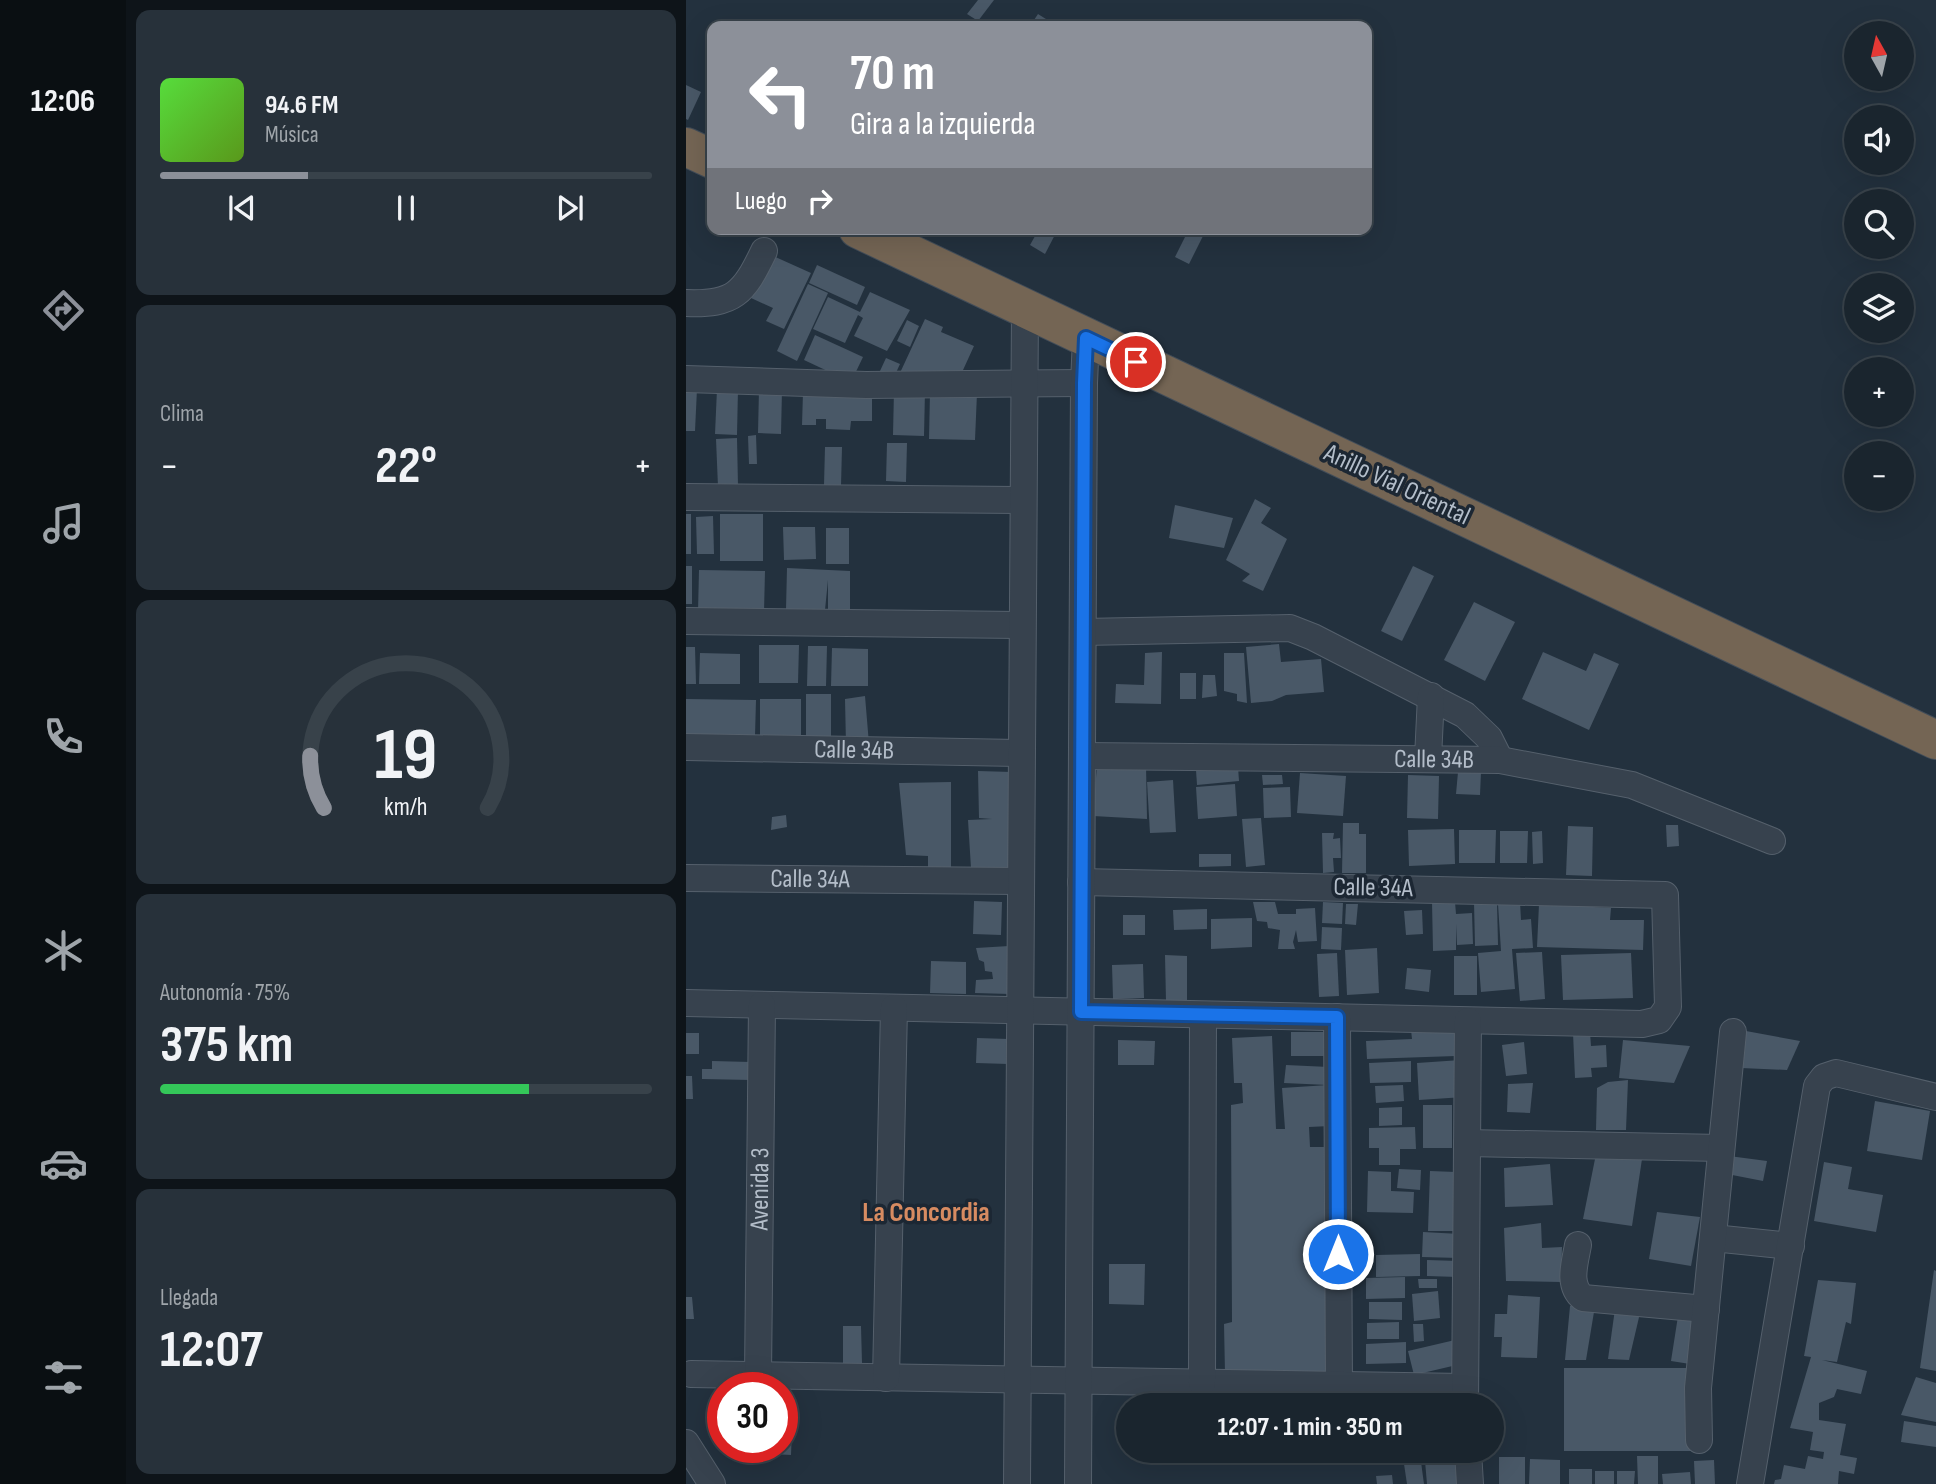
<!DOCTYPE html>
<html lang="es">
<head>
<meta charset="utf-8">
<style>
  body { margin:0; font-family:"Sofia Sans Condensed",sans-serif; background:#27313a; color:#f1f3f6; height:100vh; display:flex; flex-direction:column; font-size:26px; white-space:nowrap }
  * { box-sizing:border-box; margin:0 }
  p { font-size:23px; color:#9fa5aa }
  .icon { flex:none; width:38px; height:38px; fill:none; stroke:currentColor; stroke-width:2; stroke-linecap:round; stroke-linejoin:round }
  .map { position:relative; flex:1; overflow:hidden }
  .details { display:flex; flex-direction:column; gap:10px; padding:10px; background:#0e1419; width:560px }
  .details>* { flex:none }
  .hud { position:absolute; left:21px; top:21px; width:665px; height:214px; border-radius:14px; box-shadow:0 7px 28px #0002,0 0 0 2px #38424a; background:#8c9099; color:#fff; overflow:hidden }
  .needle { width:46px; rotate:352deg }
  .tools { position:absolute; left:1158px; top:21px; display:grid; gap:14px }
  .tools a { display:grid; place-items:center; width:70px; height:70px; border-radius:50%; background:#1a252e; box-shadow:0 7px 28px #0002,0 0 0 2px #38424a; font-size:35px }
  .speed { position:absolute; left:21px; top:1372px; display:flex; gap:14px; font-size:35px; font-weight:700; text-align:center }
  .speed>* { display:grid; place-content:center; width:91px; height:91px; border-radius:50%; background:#1a252e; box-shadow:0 7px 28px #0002,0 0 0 2px #38424a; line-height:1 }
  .speed .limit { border:10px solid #d22; background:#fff; color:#111 }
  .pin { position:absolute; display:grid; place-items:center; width:60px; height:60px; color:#fff; margin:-30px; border:4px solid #fff; border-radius:50%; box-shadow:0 2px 7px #0007 }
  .me { position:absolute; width:77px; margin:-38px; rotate:0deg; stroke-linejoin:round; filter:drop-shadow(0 0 5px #0008) }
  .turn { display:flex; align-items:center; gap:24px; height:147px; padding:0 28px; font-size:32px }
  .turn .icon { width:91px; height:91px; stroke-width:2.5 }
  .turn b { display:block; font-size:49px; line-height:60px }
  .then { display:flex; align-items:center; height:66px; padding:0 28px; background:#0003; gap:14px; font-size:26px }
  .big { font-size:52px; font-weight:700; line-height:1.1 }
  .details .tile { flex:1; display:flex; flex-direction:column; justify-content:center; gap:10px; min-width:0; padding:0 24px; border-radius:14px; background:#27313a }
  .details .dial { align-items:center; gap:0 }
  .dial svg { height:182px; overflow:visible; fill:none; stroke:#38424a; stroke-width:7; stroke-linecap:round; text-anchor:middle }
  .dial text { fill:#f1f3f6; stroke:none }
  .song { display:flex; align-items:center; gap:21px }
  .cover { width:84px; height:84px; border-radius:10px; background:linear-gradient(135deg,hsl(110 70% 55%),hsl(90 70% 35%)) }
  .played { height:7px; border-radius:4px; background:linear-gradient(90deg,#8c9099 30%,#38424a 30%) }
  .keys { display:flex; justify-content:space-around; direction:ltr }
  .heat { display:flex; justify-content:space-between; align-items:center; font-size:38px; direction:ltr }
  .charge { height:10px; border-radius:5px; background:linear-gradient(90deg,#34c759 75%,#38424a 0) }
  .trip { position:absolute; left:430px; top:1393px; width:388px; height:70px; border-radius:35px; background:#1a252e; box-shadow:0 7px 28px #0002,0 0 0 2px #38424a; font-weight:700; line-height:70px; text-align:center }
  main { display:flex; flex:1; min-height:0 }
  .tab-bar { display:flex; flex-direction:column; width:126px; justify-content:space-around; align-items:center; background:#0a0f12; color:#9fa5aa }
  .tab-bar .icon { width:49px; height:49px }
  .tab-bar .current { color:#8c9099 }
  .tab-bar b { font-size:32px; color:#f1f3f6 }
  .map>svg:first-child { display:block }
</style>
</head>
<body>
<main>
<nav class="tab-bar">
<b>12:06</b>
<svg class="icon current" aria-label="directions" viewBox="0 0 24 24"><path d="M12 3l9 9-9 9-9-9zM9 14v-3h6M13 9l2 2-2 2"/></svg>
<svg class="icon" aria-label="music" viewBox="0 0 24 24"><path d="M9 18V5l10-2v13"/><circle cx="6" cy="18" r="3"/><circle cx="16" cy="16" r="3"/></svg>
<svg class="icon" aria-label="phone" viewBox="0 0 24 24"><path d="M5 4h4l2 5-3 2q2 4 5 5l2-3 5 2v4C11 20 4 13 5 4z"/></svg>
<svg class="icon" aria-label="climate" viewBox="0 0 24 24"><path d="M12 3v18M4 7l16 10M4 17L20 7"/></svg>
<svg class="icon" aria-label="car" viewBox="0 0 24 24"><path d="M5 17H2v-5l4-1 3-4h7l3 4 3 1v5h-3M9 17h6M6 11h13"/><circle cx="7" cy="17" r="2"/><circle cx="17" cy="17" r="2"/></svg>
<svg class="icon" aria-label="filters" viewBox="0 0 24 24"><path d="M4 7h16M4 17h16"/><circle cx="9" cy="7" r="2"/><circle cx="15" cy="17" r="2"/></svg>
</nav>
<section class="details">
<div class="tile">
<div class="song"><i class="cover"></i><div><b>94.6 FM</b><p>Música</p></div></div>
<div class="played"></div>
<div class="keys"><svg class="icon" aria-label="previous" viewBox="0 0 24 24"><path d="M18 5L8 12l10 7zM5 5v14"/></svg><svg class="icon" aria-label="pause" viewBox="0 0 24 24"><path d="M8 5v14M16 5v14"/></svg><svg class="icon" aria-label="next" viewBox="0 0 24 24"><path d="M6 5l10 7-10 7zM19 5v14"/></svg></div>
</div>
<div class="tile"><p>Clima</p>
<div class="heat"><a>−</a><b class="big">22°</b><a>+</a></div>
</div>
<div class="tile dial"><svg viewBox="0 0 100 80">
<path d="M14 69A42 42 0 1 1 86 69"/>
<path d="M14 69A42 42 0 0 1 8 46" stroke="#8c9099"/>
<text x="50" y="56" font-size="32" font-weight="700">19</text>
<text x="50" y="72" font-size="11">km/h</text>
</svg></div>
<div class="tile"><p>Autonomía · 75%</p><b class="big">375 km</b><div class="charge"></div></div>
<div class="tile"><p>Llegada</p><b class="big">12:07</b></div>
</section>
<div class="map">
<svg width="1250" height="1484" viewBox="0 0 1250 1484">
  <rect width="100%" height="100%" fill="#23313e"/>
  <g fill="#495867">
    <polygon points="292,0 308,0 292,21 281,14"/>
    <polygon points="352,14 371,26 344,26"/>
    <polygon points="0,85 15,92 2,120 0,119"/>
    <polygon points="353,229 372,229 359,254 344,245"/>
    <polygon points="503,229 512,229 519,232 503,264 489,257"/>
    <polygon points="85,255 125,273 98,329 80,321 87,308 65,298"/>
    <polygon points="131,265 179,287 171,305 123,283"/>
    <polygon points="122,284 142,293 111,361 91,351"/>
    <polygon points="184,292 224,310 201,351 168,336 177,318 172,315 159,343 127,329 142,297 174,312"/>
    <polygon points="239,319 257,327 255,332 288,346 272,381 249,371 245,380 213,375"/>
    <polygon points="221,320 233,326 224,347 211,341"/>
    <polygon points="129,335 177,357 165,382 118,360"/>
    <polygon points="200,358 214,364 208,377 194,371"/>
    <polygon points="0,389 11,389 9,431 0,431"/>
    <polygon points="31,389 52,389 51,435 29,434"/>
    <polygon points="73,389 96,390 95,434 72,433"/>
    <polygon points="208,390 239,391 238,436 207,435"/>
    <polygon points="117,392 186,394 186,421 165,421 164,430 140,429 140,419 130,419 130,425 116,425"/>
    <polygon points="244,392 291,393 289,440 243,439"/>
    <polygon points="70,435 71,464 63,464 62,436"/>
    <polygon points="51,438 52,486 32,487 30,439"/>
    <polygon points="201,443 221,443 220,482 200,481"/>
    <polygon points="139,447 156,447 155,486 138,485"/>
    <polygon points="569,499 585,508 575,523 601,539 577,591 556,581 564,574 540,560"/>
    <polygon points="489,505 547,518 538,548 483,538"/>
    <rect x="0" y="514" width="5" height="40"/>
    <rect x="34" y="514" width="43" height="47"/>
    <polygon points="27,516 28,554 11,554 10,517"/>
    <polygon points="97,527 129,527 130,559 98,560"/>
    <rect x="140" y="528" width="23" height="36"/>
    <rect x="0" y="566" width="6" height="38"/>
    <polygon points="727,566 748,576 716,641 695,631"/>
    <polygon points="101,568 164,571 164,610 142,610 142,580 139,610 100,609"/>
    <polygon points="13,570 79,571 78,612 12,612"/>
    <polygon points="788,602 829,622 799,681 758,660"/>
    <polygon points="593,644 595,662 635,659 638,692 600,695 586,701 565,703 560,647"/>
    <polygon points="73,645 113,645 112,683 73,683"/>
    <polygon points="122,646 141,646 140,686 121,686"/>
    <polygon points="0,647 9,647 10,684 0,684"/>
    <polygon points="146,648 182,649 182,686 145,686"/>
    <polygon points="476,652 475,704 429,703 430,684 458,685 459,653"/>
    <polygon points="857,652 900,671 908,653 933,664 903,730 836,699"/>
    <polygon points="14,653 54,654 54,684 13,684"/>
    <polygon points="538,653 558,653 561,703 551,701 551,694 538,691"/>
    <rect x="494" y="673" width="16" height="26"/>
    <polygon points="517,675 529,675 531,696 516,698"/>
    <rect x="120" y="694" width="25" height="42"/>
    <polygon points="179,696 183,744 160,745 159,699"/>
    <polygon points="0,699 70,700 69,736 0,735"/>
    <rect x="74" y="699" width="41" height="37"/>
    <polygon points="411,765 460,765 461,819 407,816"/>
    <polygon points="552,767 553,781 511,785 510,770"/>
    <polygon points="292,771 326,772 325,869 285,868 282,820 306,819 293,818"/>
    <polygon points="772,772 795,772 794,795 770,794"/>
    <polygon points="614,773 660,776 657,816 611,813"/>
    <polygon points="576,775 596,775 597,784 577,785"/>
    <polygon points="722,775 753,776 752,819 721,818"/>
    <polygon points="487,780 490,832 464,833 461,782"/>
    <polygon points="265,782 265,867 242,867 242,856 220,855 213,783"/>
    <polygon points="549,784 551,816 512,819 510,787"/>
    <polygon points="604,787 605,817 578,818 577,788"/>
    <polygon points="100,815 101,827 85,830 86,817"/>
    <polygon points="575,818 579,865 560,867 556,819"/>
    <polygon points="657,823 673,823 673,834 680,834 680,873 656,873"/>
    <polygon points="980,825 992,825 993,846 981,847"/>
    <polygon points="882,826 907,827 906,876 880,875"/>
    <polygon points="768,829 769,864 723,866 722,830"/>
    <polygon points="773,830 810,830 809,863 773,863"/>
    <polygon points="814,831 842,831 841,863 814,863"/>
    <polygon points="856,831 857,863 847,864 846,832"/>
    <polygon points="636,833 648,833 647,839 654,838 655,858 647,858 648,872 637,873"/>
    <polygon points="513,854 545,854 545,866 513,867"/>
    <polygon points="288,901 316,902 315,935 287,934"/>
    <polygon points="567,902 589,902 592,914 610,914 610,909 629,908 631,941 612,942 610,930 607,942 609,949 592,949 594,930 582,928 581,922 571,921"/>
    <polygon points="637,902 657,903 656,924 636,923"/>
    <polygon points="746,902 769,902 770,914 786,913 787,944 771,945 770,924 770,950 747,951"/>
    <polygon points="788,902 811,902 812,945 789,946"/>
    <polygon points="834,902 835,920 845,919 847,948 826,949 829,989 795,992 792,953 815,951 812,904"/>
    <polygon points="660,904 672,904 670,925 659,924"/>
    <polygon points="853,904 925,908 924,920 958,920 957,950 851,947"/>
    <polygon points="521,909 521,929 488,930 487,910"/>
    <polygon points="736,910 737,934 720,935 718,911"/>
    <rect x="437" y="915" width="22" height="20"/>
    <polygon points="566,918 566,947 525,949 525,919"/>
    <polygon points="636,927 656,928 655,950 635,949"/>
    <polygon points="323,946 324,994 289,993 290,980 307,979 306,972 299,971 298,962 293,960 290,948"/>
    <polygon points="691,948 693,993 661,995 659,950"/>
    <polygon points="856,952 859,999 834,1001 830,953"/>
    <polygon points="651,953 653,996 633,997 631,954"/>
    <polygon points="945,953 947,998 877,1000 875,955"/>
    <polygon points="479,955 501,956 501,1002 480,1002"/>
    <rect x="768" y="956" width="23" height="39"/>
    <polygon points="245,961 280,962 280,994 244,993"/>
    <polygon points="457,964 458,998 427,999 426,965"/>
    <polygon points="721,968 745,970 743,992 719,989"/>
    <polygon points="770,1028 770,1056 681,1059 680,1041 726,1039 725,1030"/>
    <polygon points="1060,1031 1114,1041 1101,1070 1055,1068"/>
    <rect x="605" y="1032" width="38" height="24"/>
    <polygon points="904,1032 905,1046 920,1045 921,1067 905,1068 906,1077 889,1078 887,1033"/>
    <rect x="0" y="1033" width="13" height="21"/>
    <polygon points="586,1036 590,1129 599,1129 596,1088 642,1085 644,1126 623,1127 624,1147 639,1147 642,1372 539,1374 538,1324 546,1322 545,1105 557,1103 556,1083 548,1083 546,1038"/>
    <polygon points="291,1038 323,1039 322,1064 290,1063"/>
    <polygon points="432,1040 469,1041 468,1065 432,1065"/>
    <polygon points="937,1040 1004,1046 988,1083 933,1078"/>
    <polygon points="838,1042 841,1074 820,1076 816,1045"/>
    <polygon points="775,1060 778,1097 733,1100 731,1063"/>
    <polygon points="26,1061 65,1062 65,1080 16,1079 16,1069 26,1069"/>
    <polygon points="725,1061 725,1082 684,1083 683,1063"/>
    <polygon points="600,1065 643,1067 642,1085 598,1083"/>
    <polygon points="0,1076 6,1076 7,1099 0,1099"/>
    <polygon points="942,1080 940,1130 910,1130 911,1088 922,1082"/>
    <polygon points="847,1083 844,1113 821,1112 822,1084"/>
    <polygon points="717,1085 718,1101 690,1103 689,1086"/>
    <polygon points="1189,1101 1244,1111 1236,1160 1181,1151"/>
    <rect x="737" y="1105" width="29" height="43"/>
    <polygon points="716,1107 716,1125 693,1126 693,1108"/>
    <polygon points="729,1127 730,1149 714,1149 714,1165 693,1165 693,1148 683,1148 683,1128"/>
    <polygon points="910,1154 956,1159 946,1226 897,1219"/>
    <polygon points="1043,1156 1081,1161 1077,1181 1041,1174"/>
    <polygon points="1138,1162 1166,1167 1162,1189 1197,1195 1190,1232 1128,1221"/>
    <polygon points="864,1164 867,1205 819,1207 818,1168"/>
    <polygon points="713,1169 735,1170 734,1190 711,1188"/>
    <polygon points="682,1171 705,1172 705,1191 728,1192 727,1213 681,1212"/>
    <polygon points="744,1171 770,1172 768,1231 742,1231"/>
    <polygon points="971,1212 1014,1217 1005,1266 963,1259"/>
    <polygon points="855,1223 856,1248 876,1247 875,1282 820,1281 818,1228"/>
    <polygon points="737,1232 774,1234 773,1258 736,1257"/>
    <polygon points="734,1254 734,1276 690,1277 690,1255"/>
    <polygon points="741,1260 773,1261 772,1277 741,1276"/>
    <polygon points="423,1264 459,1264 458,1305 423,1304"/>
    <polygon points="1248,1270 1250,1271 1250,1371 1234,1368"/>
    <polygon points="719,1277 719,1298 680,1299 680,1278"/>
    <polygon points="732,1279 751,1279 751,1288 733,1288"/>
    <polygon points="1132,1280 1170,1283 1165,1324 1160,1322 1151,1362 1136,1360 1181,1371 1175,1394 1151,1389 1148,1397 1133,1403 1133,1420 1160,1424 1154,1455 1171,1458 1168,1474 1153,1471 1152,1484 1088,1484 1089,1480 1095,1479 1098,1465 1119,1469 1122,1456 1137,1459 1138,1452 1124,1450 1127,1432 1104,1428 1125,1357 1118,1356"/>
    <polygon points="752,1291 754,1318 728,1321 726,1294"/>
    <polygon points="822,1295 854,1297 851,1358 815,1357 816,1337 808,1337 809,1314 821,1314"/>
    <polygon points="0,1297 6,1297 8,1319 0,1319"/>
    <polygon points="683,1302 716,1302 716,1320 683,1319"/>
    <polygon points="884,1306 909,1306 900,1360 879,1360"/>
    <polygon points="929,1309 954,1313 943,1360 922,1359"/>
    <polygon points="992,1316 1011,1319 1004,1364 985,1361"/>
    <polygon points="713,1322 713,1339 681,1339 681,1323"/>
    <polygon points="727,1324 737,1324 738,1341 728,1342"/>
    <polygon points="157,1326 175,1326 176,1363 157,1363"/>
    <polygon points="769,1340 775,1364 728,1375 722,1351"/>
    <polygon points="720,1342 720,1363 680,1364 680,1344"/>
    <rect x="878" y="1368" width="131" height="83"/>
    <polygon points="1230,1377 1250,1383 1250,1422 1215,1415"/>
    <polygon points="96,1406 107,1406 105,1455 64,1453 64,1447 96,1447"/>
    <polygon points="1218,1421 1250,1426 1250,1447 1215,1442"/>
    <polygon points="951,1456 972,1456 972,1484 952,1484"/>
    <polygon points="777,1457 780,1484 741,1484 739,1461"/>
    <rect x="813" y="1457" width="26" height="27"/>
    <polygon points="844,1459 874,1460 874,1484 843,1484"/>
    <polygon points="1028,1460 1029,1484 1009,1484 1008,1461"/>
    <polygon points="735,1462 738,1484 721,1484 718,1464"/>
    <rect x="883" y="1469" width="23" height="15"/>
    <rect x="909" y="1471" width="19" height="13"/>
    <polygon points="931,1471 949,1471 948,1484 931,1484"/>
    <polygon points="1004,1472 1005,1484 977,1484 976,1474"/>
    <polygon points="706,1475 707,1484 691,1484 690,1476"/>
  </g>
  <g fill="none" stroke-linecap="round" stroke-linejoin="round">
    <g stroke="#55606c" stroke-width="28">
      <g id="street">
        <path d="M0 303C48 305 58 293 78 251"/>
        <polyline points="0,379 180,385 398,383"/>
        <polyline points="0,497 336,500"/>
        <polyline points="0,621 335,625"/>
        <polyline points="397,632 604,628 627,637 779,715 803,738 814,760"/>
        <path id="s1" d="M0 747 334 753"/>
        <path id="s2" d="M396 756 814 760 946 785 1086 841"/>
        <polyline points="742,758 745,696"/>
        <path id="s3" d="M0 878 334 881"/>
        <polyline points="0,1003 956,1024 973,1020 982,1007 979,895 395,882"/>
        <polyline points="651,1017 653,1385"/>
        <polyline points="781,1143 1035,1148"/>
        <polyline points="1027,1238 1105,1246"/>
        <path d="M892 1245C889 1263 881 1285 897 1298L1020 1309"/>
        <polyline points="5,1374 778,1387"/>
        <path id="s4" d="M72 1375 76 1005"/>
        <polyline points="200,1378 208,1008"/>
        <polyline points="516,1383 517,1015"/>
        <polyline points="779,1405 782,1021"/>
        <polyline points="1013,1440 1012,1388 1047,1032"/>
        <polyline points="0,1443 26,1484"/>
        <polyline points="782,1451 784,1484"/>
        <polyline points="331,1484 339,309"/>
        <polyline points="392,1484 398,383 400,338"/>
        <polyline points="1064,1484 1131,1086 1138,1077 1150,1073 1250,1097"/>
      </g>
    </g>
    <g stroke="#424d59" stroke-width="40">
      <g id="highway">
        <polyline points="0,147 26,159"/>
        <polyline points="172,229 1250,740"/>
      </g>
    </g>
    <use href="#street" stroke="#37424e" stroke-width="26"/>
    <use href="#highway" stroke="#746554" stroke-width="38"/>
  </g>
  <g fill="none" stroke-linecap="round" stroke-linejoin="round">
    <g stroke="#114b97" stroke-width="18">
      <polyline id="route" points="450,362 400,338 398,383 395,1012 651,1017 652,1254"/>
    </g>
    <use href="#route" stroke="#1a73e8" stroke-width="12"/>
  </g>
  <g text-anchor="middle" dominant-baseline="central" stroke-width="7" stroke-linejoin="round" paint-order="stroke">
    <g font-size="26" fill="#b3bdc9" stroke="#1c2733">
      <text transform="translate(711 485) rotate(25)">Anillo Vial Oriental</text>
      <text stroke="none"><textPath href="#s1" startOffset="168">Calle 34B</textPath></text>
      <text stroke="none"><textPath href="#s2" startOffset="352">Calle 34B</textPath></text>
      <text stroke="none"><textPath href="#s3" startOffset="124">Calle 34A</textPath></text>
      <text transform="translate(687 888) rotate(1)">Calle 34A</text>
      <text stroke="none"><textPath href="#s4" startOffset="186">Avenida 3</textPath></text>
    </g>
    <g font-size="28" font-weight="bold" fill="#d78b61" stroke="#1c2733">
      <text x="240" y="1212">La Concordia</text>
    </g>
  </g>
</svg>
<div class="tools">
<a><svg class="needle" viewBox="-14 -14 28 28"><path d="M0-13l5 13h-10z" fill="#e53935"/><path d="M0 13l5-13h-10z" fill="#9fa5aa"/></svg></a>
<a><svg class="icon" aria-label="sound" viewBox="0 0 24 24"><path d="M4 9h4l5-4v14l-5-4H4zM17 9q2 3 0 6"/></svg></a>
<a><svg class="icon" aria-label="search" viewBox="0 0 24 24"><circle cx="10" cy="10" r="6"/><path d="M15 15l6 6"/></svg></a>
<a><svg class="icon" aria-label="layers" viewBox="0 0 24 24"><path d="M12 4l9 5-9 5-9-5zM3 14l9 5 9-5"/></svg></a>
<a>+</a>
<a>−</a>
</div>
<div class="speed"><div class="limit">30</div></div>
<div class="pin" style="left:450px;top:362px;background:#d93025"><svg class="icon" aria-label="arrive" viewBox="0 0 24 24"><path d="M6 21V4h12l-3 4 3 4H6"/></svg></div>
<svg class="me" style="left:652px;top:1254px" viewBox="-20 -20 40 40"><circle r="17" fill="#1a73e8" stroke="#fff" stroke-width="3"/><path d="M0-11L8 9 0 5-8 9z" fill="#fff"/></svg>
<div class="trip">12:07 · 1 min · 350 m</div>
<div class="hud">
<div class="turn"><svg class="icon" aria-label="left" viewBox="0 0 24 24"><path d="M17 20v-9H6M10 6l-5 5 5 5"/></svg><div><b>70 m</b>Gira a la izquierda</div></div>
<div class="then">Luego<svg class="icon" aria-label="right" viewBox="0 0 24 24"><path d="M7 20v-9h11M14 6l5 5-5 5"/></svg></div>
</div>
</div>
</main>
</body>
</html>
